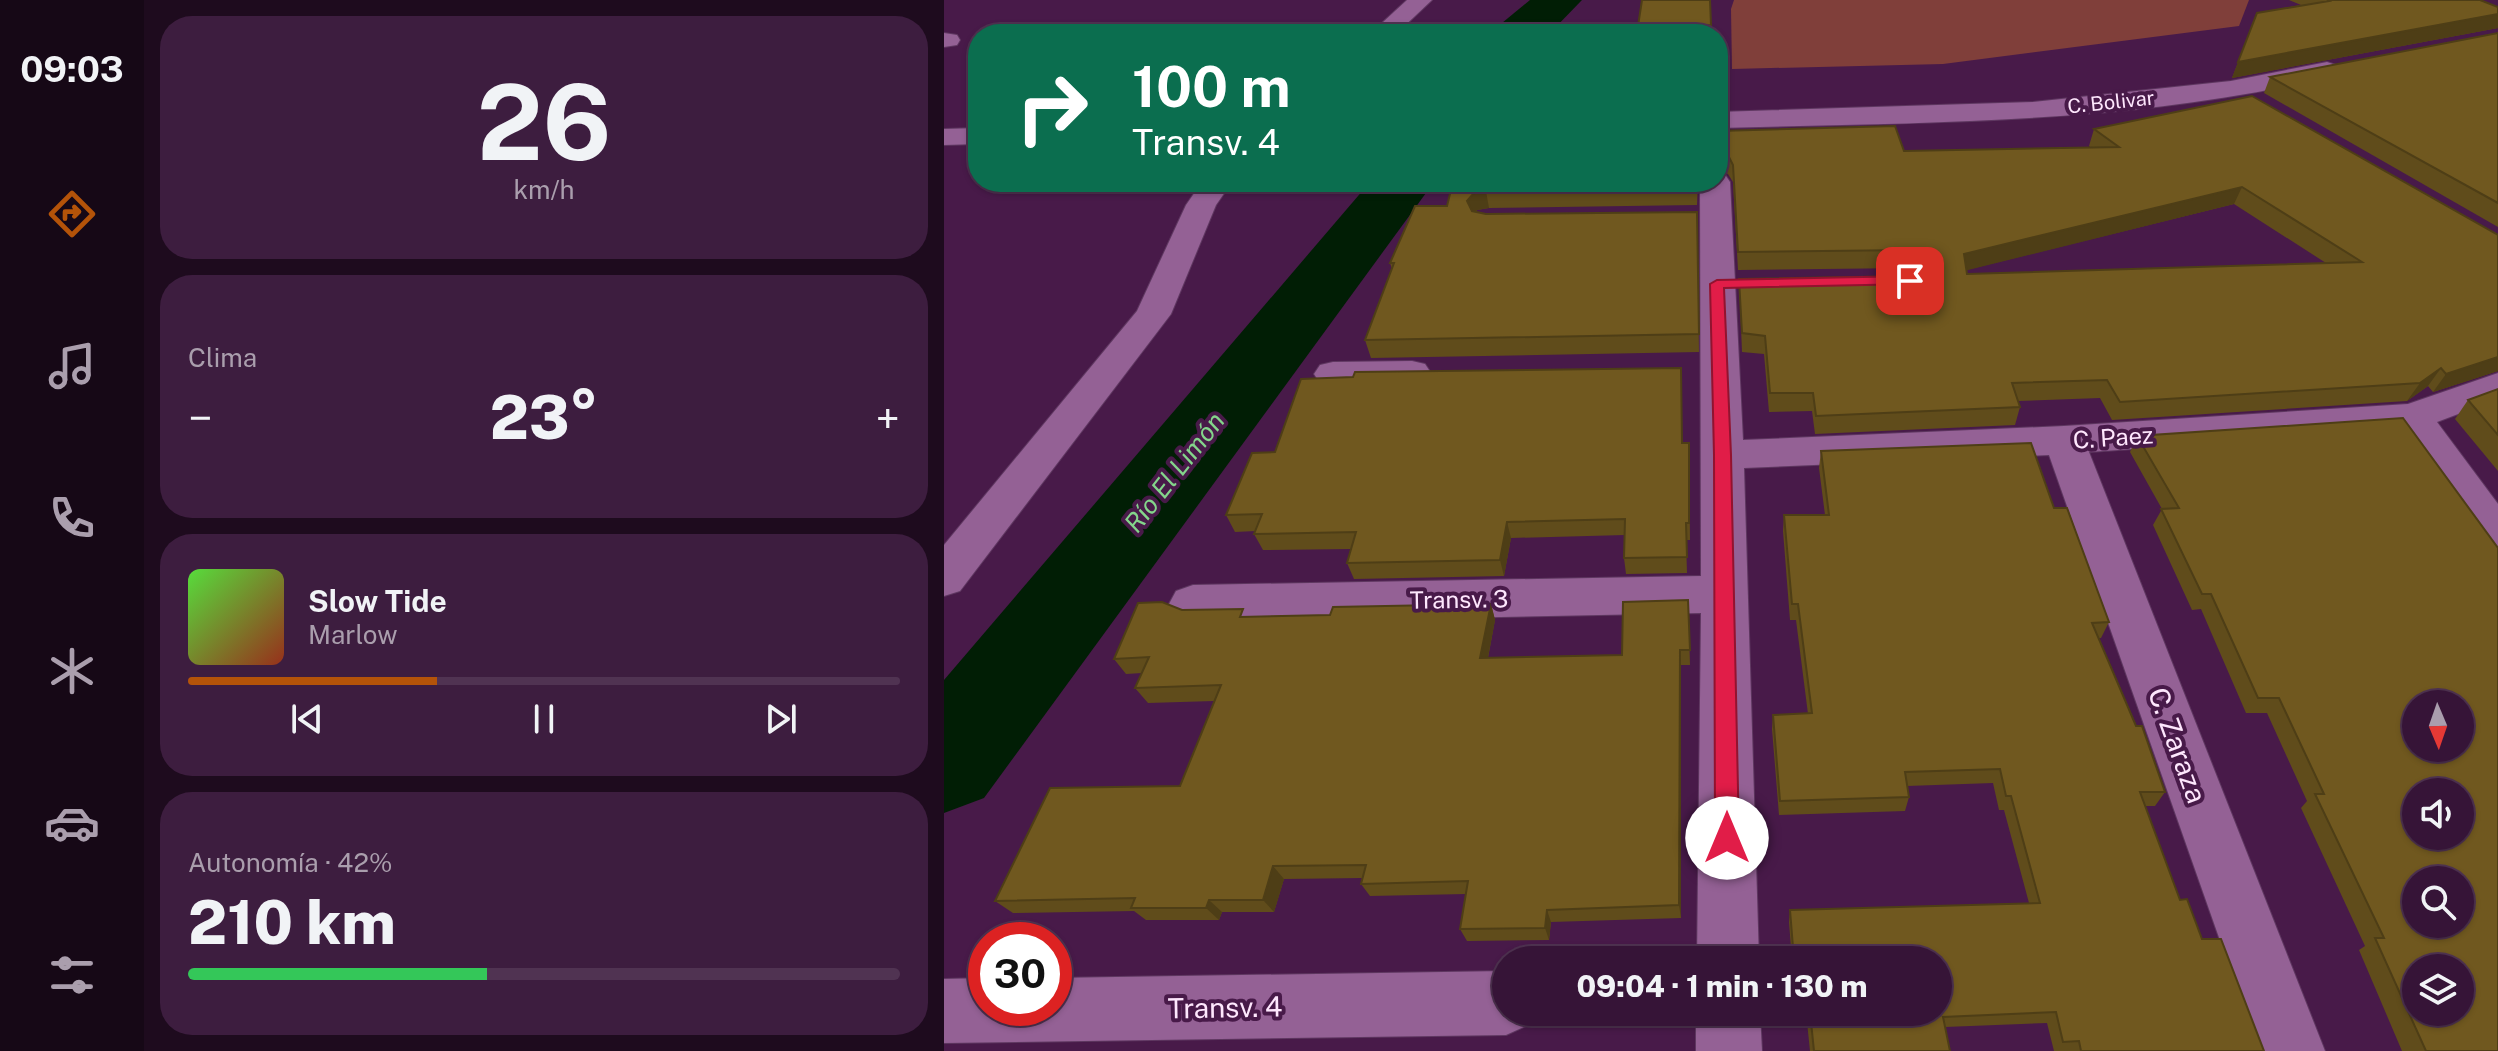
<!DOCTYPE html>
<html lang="es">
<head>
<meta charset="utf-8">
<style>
  body { margin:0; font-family:"Public Sans",sans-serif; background:#3d1d3f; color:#f1f3f6; height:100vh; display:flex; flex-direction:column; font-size:30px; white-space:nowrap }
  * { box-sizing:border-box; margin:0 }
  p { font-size:26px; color:#aa9ead }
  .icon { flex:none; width:44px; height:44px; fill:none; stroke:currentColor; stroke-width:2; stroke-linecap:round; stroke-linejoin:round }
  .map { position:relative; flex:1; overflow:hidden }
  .side { display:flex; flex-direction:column; gap:16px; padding:16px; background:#1e0b1e; width:800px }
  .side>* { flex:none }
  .hud { position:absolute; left:24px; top:24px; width:760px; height:168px; border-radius:32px; box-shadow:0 2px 6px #0004,0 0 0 2px #503352; background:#0b6e4f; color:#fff; overflow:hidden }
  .needle { width:52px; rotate:178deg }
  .tools { position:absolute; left:1458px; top:690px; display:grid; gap:16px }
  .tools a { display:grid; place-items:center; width:72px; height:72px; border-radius:50%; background:#361437; box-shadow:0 2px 6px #0004,0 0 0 2px #503352; font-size:40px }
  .speed { position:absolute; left:24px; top:922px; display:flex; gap:16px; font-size:40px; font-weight:700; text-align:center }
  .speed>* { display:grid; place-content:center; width:104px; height:104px; border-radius:50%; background:#361437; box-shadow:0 2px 6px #0004,0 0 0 2px #503352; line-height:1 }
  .speed .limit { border:12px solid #d22; background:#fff; color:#111 }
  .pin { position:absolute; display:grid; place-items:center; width:68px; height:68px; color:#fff; margin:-34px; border-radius:16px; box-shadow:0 4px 12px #0006 }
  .me { position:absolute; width:88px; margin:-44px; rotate:0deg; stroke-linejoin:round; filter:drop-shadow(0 0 6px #0008) }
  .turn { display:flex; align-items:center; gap:28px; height:168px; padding:0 32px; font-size:36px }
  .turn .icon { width:104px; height:104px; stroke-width:2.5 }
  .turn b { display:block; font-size:56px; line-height:68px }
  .big { font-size:60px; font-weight:800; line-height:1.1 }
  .side .widget { flex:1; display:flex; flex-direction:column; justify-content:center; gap:12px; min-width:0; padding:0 28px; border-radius:32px; background:#3d1d3f }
  .side .dial { align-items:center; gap:0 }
  .dial b { font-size:104px; line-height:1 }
  .song { display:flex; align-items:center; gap:24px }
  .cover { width:96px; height:96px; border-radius:12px; background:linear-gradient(135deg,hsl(110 70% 55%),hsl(10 70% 35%)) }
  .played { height:8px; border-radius:4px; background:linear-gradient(90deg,#b45309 35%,#503352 35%) }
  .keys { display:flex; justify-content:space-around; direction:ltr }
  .heat { display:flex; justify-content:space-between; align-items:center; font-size:44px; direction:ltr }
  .charge { height:12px; border-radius:6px; background:linear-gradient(90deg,#34c759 42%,#503352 0) }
  .trip { position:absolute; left:548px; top:946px; width:460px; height:80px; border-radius:40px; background:#361437; box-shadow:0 2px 6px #0004,0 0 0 2px #503352; font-weight:800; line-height:80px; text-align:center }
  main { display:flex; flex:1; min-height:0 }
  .tabs { display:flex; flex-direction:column; width:144px; justify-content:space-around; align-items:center; background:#160816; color:#aa9ead }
  .tabs .icon { width:56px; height:56px }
  .tabs .on { color:#b45309 }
  .tabs b { font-size:36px; color:#f1f3f6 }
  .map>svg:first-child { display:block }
</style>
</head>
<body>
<main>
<nav class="tabs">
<b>09:03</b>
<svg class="icon on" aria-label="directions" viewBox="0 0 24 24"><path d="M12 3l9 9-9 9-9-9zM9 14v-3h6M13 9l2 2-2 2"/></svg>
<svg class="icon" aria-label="music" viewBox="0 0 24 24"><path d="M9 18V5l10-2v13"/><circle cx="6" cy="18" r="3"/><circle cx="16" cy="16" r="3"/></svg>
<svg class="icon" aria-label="phone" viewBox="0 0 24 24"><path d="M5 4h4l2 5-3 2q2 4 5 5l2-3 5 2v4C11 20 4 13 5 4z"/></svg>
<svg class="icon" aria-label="climate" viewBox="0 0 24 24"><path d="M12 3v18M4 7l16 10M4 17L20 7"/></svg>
<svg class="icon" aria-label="car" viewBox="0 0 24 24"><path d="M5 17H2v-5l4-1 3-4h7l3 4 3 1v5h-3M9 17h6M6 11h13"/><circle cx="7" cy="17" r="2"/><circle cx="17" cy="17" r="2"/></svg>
<svg class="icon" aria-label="filters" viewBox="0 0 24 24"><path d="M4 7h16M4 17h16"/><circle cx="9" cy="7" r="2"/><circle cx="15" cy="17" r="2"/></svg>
</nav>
<section class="side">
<div class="widget dial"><b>26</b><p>km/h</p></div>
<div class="widget"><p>Clima</p>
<div class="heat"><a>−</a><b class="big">23°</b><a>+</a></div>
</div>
<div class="widget">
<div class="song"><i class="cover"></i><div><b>Slow Tide</b><p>Marlow</p></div></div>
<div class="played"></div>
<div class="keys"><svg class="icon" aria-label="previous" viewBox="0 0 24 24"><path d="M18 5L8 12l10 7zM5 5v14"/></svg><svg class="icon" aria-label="pause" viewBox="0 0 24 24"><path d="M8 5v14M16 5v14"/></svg><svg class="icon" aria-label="next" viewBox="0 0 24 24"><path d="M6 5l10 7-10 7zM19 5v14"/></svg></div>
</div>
<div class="widget"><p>Autonomía · 42%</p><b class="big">210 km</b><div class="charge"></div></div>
</section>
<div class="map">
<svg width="1554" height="1051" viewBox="0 0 1554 1051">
  <rect width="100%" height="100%" fill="#481a49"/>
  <polygon fill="#803f3a" points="790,0 1305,0 1295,26 999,64 788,69 787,9"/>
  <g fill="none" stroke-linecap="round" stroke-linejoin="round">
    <g fill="#011e05" fill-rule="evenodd">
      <polygon points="586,0 638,0 605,34 551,34 558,23"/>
      <polygon points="426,182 490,182 40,798 0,813 0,680"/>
    </g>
    <g stroke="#5e3760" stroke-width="2">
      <g id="street">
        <polygon points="463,0 488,0 452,34 426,34"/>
        <polygon points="0,33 13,35 16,40 13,45 0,47"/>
        <path d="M1383 62 1392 65 1396 70 1392 75C1191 125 979 122 774 128V112L1089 102 1287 81Z"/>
        <polygon points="34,128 34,144 0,145 0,129"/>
        <polygon points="774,174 782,176 786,182 799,440 1120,426 1464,404 1554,373 1554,399 1493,422 1554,504 1554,554 1538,549 1457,431 1145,452 1381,1051 1315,1051 1105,455 800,468 815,960 753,960 757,613 249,623 232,617 225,604 232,591 249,585 757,576 756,182 774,182"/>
        <polygon points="258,182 288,182 272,205 227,314 16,591 0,596 0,545 193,311 242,205"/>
        <path d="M468 361 481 364 487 373 481 382C454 389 403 390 376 383L370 374 376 365 389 362Z"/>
        <polygon points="562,971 562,1012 590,1012 584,1025 562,1035 0,1043 0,979 42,978 42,1008 110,1008 110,978"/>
        <polygon points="752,1012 816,1012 818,1051 752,1051"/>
      </g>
    </g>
    <use href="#street" fill="#946195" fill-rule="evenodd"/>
  </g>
  <g fill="#604c1b" fill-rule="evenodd">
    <polygon points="766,0 767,34 695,34 694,26"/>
    <polygon points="1345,0 1536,0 1554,7 1554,28 1288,78 1313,13 1357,5"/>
    <polygon points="1554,33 1554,227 1320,93 1326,77"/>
    <path d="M1308 96 1554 371 1489 392 1484 386 1463 401 1168 420 1156 398 1074 401 1076 407 1071 425 871 434 868 411 825 412 820 354 798 352 795 279 970 276 980 273 979 271 966 268 794 270 789 182 784 174 775 171 774 173V131L960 151 1147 148 1145 146 1150 129ZM1290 204 1382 263 1023 274 1022 270Z"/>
    <polygon points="509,182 754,182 753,205 545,208 533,210 532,212 542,214 753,212 755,352 427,358 421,340 448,269 446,263 503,206"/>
    <polygon points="1554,389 1554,471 1511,419 1524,400"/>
    <polygon points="1193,436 1554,1051 1458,1051 1415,950 1421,946 1357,808 1363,801 1323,713 1302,713 1257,609 1248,610 1209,525 1218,509 1186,452"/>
    <polygon points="745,443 746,540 742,540 743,573 682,574 680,558 681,535 567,538 560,576 410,579 403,563 407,549 319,550 310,534 312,531 291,532 282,515 331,452"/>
    <polygon points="877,451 1110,508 1165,622 1157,638 1155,638 1221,792 1211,806 1201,806 1236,900 1320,1051 1110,1051 1103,1023 1001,1027 1006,1051 866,1051 862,1012 994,1012 994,960 848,960 845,922 846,910 1085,903 1060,810 1055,810 1049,783 963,786 965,797 961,811 835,815 828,729 829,715 864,714 852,620 846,620 839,531 840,515 881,515 875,468"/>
    <polygon points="744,600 746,665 737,665 737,918 607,922 605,940 523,941 516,929 522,894 426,896 417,884 418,878 340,879 330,912 278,912 275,920 202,920 190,911 69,913 51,901 236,786 270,701 204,703 191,688 198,673 182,674 170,659 238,610 303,617 386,615 547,604 551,620 544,658 678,655"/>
  </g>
  <g fill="#4e3e16">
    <polygon points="1554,14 1554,28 1288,78 1294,62"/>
    <polygon points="1298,187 1290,204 1016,272 1020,254"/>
    <polygon points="542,191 545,208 533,210 527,218 523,201 530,193"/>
    <polygon points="1554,357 1554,371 1489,392 1502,374"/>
    <polygon points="1497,368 1484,386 1463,401 1476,383"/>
    <polygon points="563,522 567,538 560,576 556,560"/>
    <polygon points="547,604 551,620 541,673 536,658"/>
    <polygon points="736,650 737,665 737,918 735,905"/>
    <polygon points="329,866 340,879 330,912 319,900"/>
    <polygon points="265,900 278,912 275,920 262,908"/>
    <polygon points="603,910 607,922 605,940 601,928"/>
  </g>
  <g fill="#70581f" stroke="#4e3e16" stroke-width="2" fill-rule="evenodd">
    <polygon points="698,0 766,0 767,25 694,26"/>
    <polygon points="1383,0 1536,0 1554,7 1554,14 1294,62 1313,13 1385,1"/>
    <polygon points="1554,33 1554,203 1326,77"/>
    <path d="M1308 96 1554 235V357L1502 374 1497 368 1476 383 1176 402 1163 380 1068 383 1076 407 872 416 869 393H826L821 336 798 333 795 279 970 276 982 273 989 265 982 253 969 250 794 252 789 165 785 157 775 154 774 155V131L951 126 960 151 1175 147 1150 129ZM1298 187 1418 262 1023 274 1020 254Z"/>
    <polygon points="509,182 753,182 753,188 542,191 530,193 523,201 528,211 542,214 753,212 755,334 421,340 450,263 446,263 471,206 503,206"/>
    <polygon points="737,368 738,443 745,443 745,523 742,523 743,557 680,558 681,519 563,522 556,560 403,563 412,532 310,534 318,514 282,515 308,453 331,452 357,379 409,377 411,372"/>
    <polygon points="1554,389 1554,435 1524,400"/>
    <path d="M1459 418 1554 548V1051H1482L1431 938H1440L1371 794H1380L1335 698H1314L1267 594H1258L1217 509 1235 508 1193 436ZM1472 704H1516V748H1472ZM1472 792H1516V836H1472ZM1472 880H1516V924H1472ZM1472 968H1516V1012H1472Z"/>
    <polygon points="1087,443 1110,508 1123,508 1165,622 1148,623 1192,726 1198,726 1221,792 1196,792 1236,900 1243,899 1258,939 1277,939 1320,1051 1137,1051 1135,1041 1119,1042 1112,1012 999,1017 1006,1051 870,1051 866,1012 994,1012 994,960 850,960 846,910 1096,903 1067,796 1062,796 1056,769 961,772 965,797 836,801 829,715 868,713 854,604 848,604 840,515 885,515 877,451"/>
    <polygon points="744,600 746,650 736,650 735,905 603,910 601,928 516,929 524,881 417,884 422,865 329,866 319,900 265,900 262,908 187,908 191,898 51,901 106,788 236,786 277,685 191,688 205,657 170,659 194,603 218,602 238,610 299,609 296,617 386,615 389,607 547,604 536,658 678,655 679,602"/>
  </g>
  <polygon fill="#e11d48" stroke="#92132f" stroke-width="2" points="966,276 973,281 971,284 780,288 787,455 795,838 791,846 783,849 774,846 771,838 770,455 766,284 773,280"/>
  <g text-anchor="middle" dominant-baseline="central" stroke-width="8" stroke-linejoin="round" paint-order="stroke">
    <g font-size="20" fill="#fee7fd" stroke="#481a49">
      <text transform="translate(1167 102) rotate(-6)">C. Bolivar</text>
    </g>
    <g font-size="24" fill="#fee7fd" stroke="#481a49">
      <text transform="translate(1169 437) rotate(-4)">C. Paez</text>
      <text transform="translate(515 599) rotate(-1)">Transv. 3</text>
    </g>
    <g font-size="26" font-style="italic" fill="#84d58b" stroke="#481a49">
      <text transform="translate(230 472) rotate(-52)">Río El Limón</text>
    </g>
    <g font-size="28" fill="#fee7fd" stroke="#481a49">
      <text transform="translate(1234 745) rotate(70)">C. Zaraza</text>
      <text transform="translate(281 1007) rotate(-1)">Transv. 4</text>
    </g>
  </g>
</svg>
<div class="tools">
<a><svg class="needle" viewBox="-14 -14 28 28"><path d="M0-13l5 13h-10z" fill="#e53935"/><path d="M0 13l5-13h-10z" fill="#aa9ead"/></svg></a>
<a><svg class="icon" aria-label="sound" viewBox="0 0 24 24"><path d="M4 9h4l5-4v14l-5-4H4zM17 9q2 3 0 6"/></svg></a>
<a><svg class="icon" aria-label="search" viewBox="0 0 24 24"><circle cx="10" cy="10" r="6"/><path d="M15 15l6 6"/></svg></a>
<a><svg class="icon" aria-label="layers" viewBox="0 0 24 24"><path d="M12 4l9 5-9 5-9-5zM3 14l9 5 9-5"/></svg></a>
</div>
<div class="speed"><div class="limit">30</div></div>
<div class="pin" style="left:966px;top:281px;background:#d93025"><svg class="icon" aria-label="arrive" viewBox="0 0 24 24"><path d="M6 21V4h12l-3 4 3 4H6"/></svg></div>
<svg class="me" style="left:783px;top:838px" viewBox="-20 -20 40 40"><circle r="19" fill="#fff"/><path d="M0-13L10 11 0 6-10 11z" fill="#e11d48"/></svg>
<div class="trip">09:04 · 1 min · 130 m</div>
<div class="hud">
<div class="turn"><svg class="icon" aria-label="right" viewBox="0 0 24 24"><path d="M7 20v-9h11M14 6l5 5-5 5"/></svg><div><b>100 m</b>Transv. 4</div></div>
</div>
</div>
</main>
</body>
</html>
